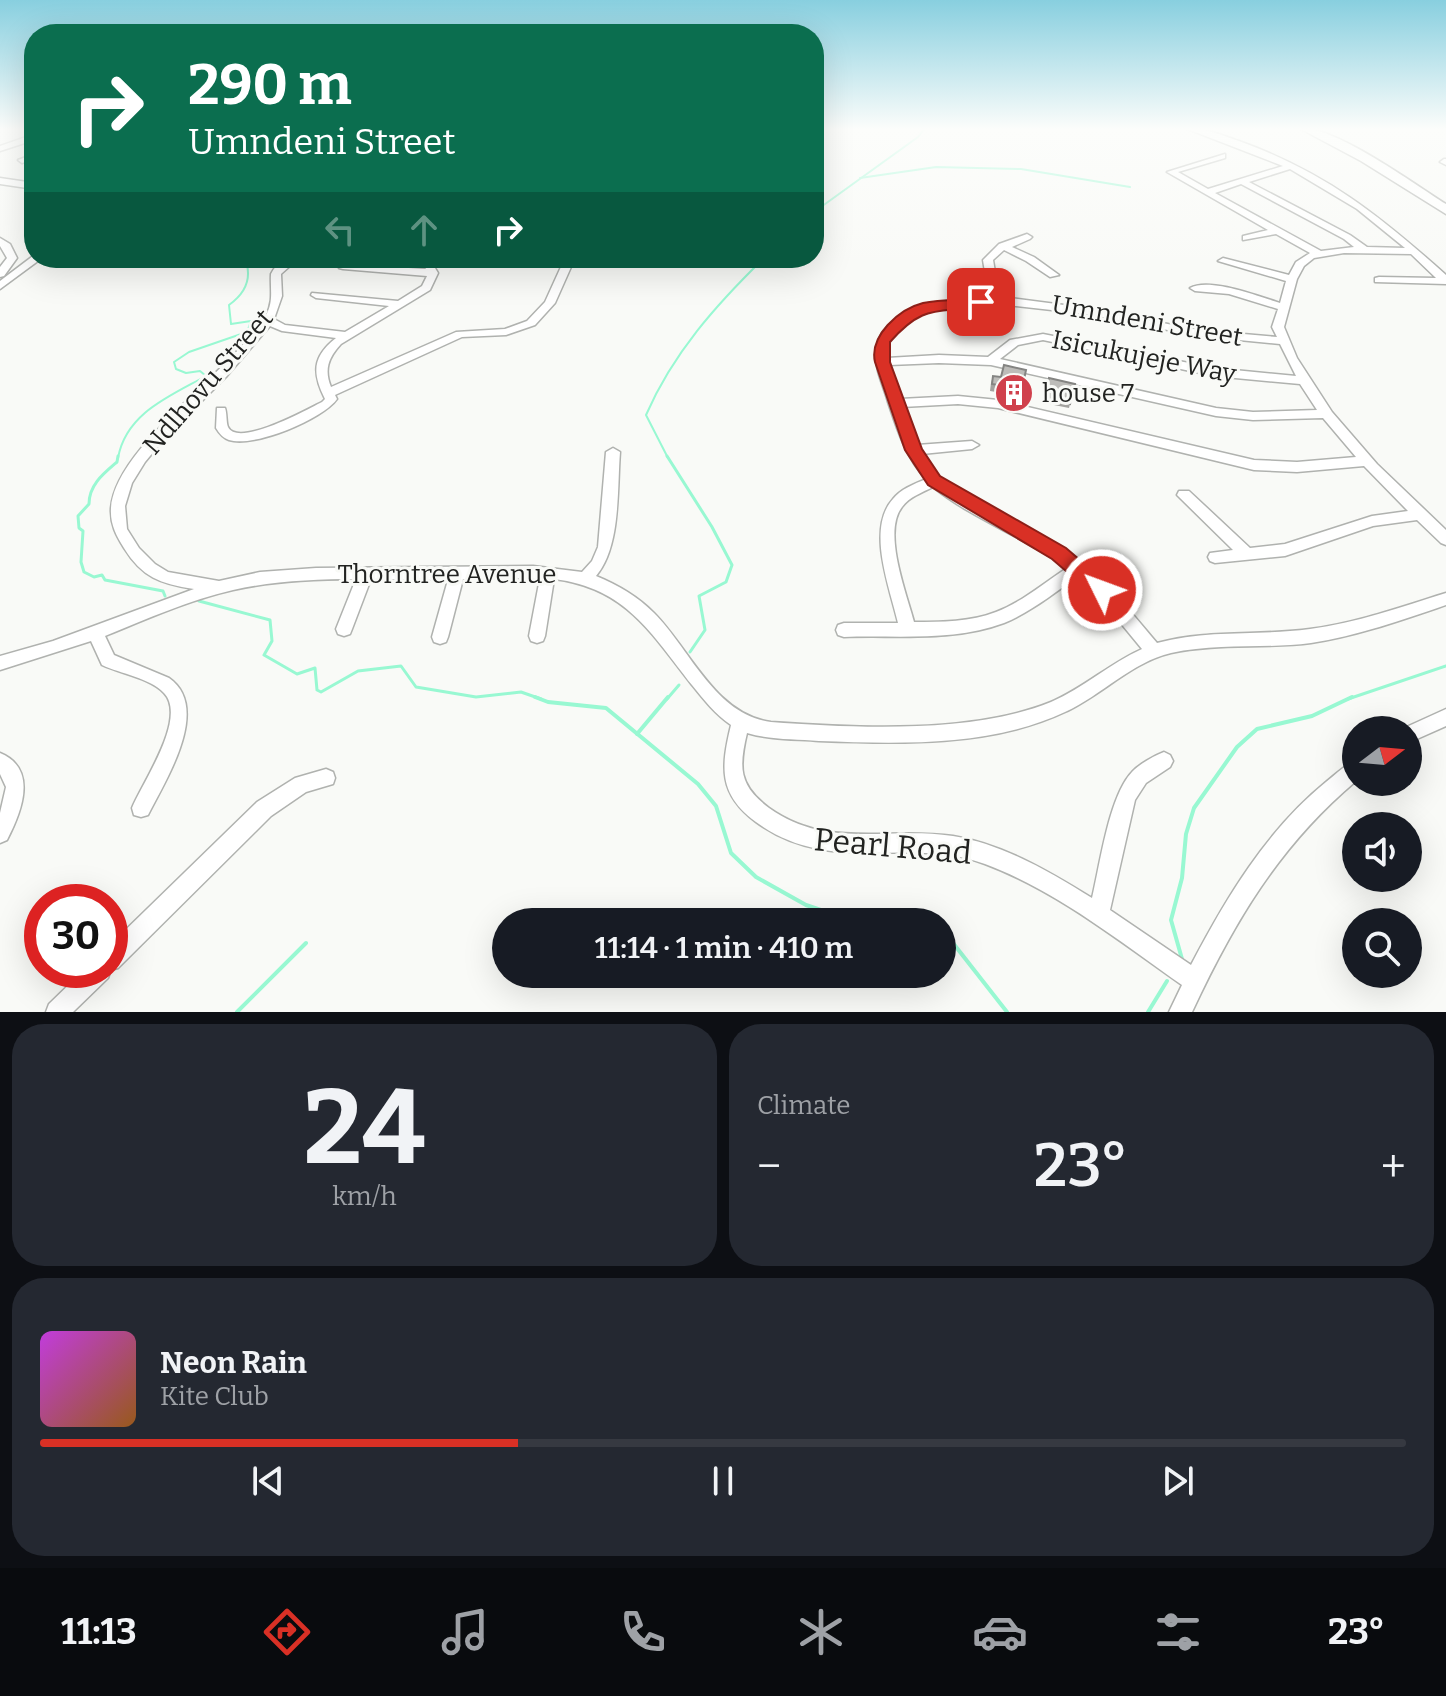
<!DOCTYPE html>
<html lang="en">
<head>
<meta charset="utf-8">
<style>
  body { margin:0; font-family:Bitter,serif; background:#242831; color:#f1f3f6; height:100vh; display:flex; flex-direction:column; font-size:30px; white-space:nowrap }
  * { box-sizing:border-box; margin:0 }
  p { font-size:26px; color:#9ea1a6 }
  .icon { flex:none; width:44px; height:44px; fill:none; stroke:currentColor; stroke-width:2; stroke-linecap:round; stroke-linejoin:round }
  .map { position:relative; height:1012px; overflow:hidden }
  .panel { display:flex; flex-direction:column; gap:12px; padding:12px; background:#0d0f14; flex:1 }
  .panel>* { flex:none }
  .hud { position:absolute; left:24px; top:24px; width:800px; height:244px; border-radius:32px; box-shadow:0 8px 32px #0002; background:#0b6e4f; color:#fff; overflow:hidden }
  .needle { width:52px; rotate:74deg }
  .tools { position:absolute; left:1342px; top:716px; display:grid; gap:16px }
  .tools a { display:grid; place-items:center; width:80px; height:80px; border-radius:50%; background:#171b24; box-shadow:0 8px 32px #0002; font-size:40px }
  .speed { position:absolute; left:24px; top:884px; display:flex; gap:16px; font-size:40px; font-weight:700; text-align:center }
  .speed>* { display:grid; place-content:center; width:104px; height:104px; border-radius:50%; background:#171b24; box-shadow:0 8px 32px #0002; line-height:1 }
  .speed .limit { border:12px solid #d22; background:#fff; color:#111 }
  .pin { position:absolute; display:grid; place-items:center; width:68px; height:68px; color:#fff; margin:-34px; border-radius:16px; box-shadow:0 4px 12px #0006 }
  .me { position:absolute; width:88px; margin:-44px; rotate:312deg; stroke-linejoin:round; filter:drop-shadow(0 0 6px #0008) }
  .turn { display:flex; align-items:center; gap:28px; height:168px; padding:0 32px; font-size:36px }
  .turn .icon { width:104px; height:104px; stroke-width:2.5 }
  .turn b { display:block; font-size:56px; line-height:68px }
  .lanes { display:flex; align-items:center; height:76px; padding:0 32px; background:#0003; justify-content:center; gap:40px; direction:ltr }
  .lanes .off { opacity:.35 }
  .big { font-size:60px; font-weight:600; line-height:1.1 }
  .panel .tile { flex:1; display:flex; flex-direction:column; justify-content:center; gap:12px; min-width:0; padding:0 28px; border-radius:32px; background:#242831 }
  .panel .dial { align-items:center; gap:0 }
  .dial b { font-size:104px; line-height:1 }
  .song { display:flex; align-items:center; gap:24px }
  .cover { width:96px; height:96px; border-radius:12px; background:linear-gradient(135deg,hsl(290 70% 55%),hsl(30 70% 35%)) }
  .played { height:8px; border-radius:4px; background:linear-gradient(90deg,#d93025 35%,#363941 35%) }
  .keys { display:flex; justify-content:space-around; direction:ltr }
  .heat { display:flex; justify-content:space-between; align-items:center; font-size:44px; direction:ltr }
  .panel .tiles { flex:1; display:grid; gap:12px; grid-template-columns:1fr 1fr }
  .tile:last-child { grid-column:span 2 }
  .trip { position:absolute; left:492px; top:908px; width:464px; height:80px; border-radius:40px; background:#171b24; box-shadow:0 8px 32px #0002; font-weight:600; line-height:80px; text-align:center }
  .dock { display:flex; height:128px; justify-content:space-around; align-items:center; background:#090b0e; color:#9ea1a6 }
  .dock .icon { width:56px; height:56px }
  .dock .selected { color:#d93025 }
  .dock b { font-size:36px; color:#f1f3f6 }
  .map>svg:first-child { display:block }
</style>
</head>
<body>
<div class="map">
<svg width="1446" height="1012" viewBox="0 0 1446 1012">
  <rect width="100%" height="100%" fill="#f9faf7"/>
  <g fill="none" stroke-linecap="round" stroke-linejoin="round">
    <g stroke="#98f8d2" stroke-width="2">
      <polyline points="860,178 936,167 1021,169 1130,187"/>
      <polyline points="814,212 918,137 925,128"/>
      <path d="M118 458C126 413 170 396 206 376L200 371 186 373 176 369 174 362 189 352 247 332 251 321 231 324 229 305C243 295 251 282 247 265L253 261 267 263 273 258"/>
      <path d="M668 458 646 415C673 353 716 305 764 258"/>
    </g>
    <g stroke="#98f8d2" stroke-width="3">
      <path d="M118 456 117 462C103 474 89 485 89 504L78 516 79 528 83 531 81 562 84 572 94 577 102 575 105 580 163 591 165 596"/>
      <polyline points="667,456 712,527 732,565 726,582 699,596 705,630 690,652"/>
      <polyline points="199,601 270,620 272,641 264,655 297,674 315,668 317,690 321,692 358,671 401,666 416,687 476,697 521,692 541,699"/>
      <polyline points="667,699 679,685"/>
      <polyline points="1348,699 1446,666"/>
    </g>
    <g stroke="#98f8d2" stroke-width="4">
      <polyline points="535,697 548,702 606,708 698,784 716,806 731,853 756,877 806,905 856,922"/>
      <polyline points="637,734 668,697"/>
      <polyline points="878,922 908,913 928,912 937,922"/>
      <polyline points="942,929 1007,1012"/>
      <polyline points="1182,959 1171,920 1182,878 1186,834 1194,808 1237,747 1257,729 1312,716 1352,697"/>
      <polyline points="237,1012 306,943"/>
      <polyline points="1148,1012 1167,981"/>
    </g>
    <g stroke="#b0b2af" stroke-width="3">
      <g id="minor">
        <path d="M1185 128C1203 127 1222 135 1239 141 1325 172 1379 215 1446 275V284L1375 282V278L1379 277 1436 278 1411 254 1344 253 1314 258 1304 266 1297 279 1284 327 1297 358 1332 412 1377 464 1446 530V545L1441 543 1417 520 1373 526 1285 556 1215 563 1210 561 1208 557 1210 553 1233 550 1177 495 1179 491H1189L1250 548 1285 544 1372 516 1408 511 1364 466 1297 472 1254 470 998 408 958 404 902 407 917 445 972 441 979 445 972 449 922 454 923 457C956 506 1019 520 1066 552 1102 575 1129 610 1157 643 1207 629 1259 636 1310 629 1356 623 1401 607 1446 593V605C1402 620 1357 636 1311 643 1265 649 1217 643 1171 653 1132 662 1102 695 1065 712 991 747 899 744 819 741 795 739 770 740 747 733 739 767 738 785 769 808 828 850 887 826 953 836 1003 844 1050 872 1092 898 1100 865 1109 796 1132 772 1139 764 1154 756 1164 752L1170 755 1173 761 1170 767 1146 783 1135 800 1110 910 1191 965C1226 898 1266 831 1326 782 1336 774 1345 765 1356 760V781C1279 846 1234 922 1192 1012H1169L1182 985C1119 941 1057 891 985 864 907 835 831 877 756 822 718 794 721 767 731 725 715 714 704 700 692 685 651 633 626 588 554 579L545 636 543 641 537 643 531 641 529 636 540 578H533L463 579 448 637 446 642 440 644 434 642 432 637 448 580 371 579 352 629 350 634 344 636 338 634 336 629 356 579C315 579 273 581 233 590 189 600 147 619 105 636L114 655 169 678C212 708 165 781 148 815L141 817 134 815 132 808C142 783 188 718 164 693 150 678 121 674 102 665L91 641 0 670V656L53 641 194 589C160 584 142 577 124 548 116 535 110 524 111 508 116 445 232 372 266 315 274 301 270 289 271 274 278 261 285 258 299 258L281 274 282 296 274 319 285 325 345 332 389 306 316 298 311 295 312 293 398 301 422 286 427 276 343 269 339 268V264L426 269 419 258H429L438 273 430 290 341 344C328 358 324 370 331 387L456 332 505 329 527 321 545 302 565 258H575L555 303 535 325 506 335 462 337 335 395 337 399C323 419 254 448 229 440 223 438 219 433 216 428L217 408H225C227 413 226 422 228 427 238 448 308 409 322 402L325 399C312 373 312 357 336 338L282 331 270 326 226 377 164 439 145 462 132 483 125 506 127 529 139 548 155 564 168 572 219 581 260 572 316 568 533 566 582 572 592 561 598 547 606 452 613 448 620 452C617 489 621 547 596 576 618 585 637 596 654 613 690 649 715 715 771 722 855 728 972 734 1051 702 1084 688 1110 663 1142 649L1105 604 1077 577C1054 593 1031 612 1004 623 954 642 896 635 844 637L838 635 836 630 838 625 844 623H898C890 588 866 529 893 499 901 489 914 484 926 479 906 458 897 429 888 402 884 387 875 370 876 354 876 303 963 298 999 298L985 272 983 260 999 244 1027 234 1032 237 1030 239 1012 247 1034 257 1059 275 1050 277 1026 261 1004 250 993 260 995 272 1010 298 1087 308 1198 330 1277 337 1272 327 1278 309 1229 294 1195 291 1190 288C1209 277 1258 296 1280 303L1286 281 1218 261 1223 258 1289 275 1296 262 1310 253 1276 234 1243 240V236L1268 230 1167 172 1225 154V158L1178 172 1208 189 1283 166ZM1290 169 1357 209 1405 248 1367 247 1350 235 1249 182ZM1241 184 1344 239 1354 247 1321 251 1215 193ZM998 304 1087 314 1198 336 1280 344 1296 376 1214 368 1043 334 1010 340 988 357 939 355 887 358C886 307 962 305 998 304ZM1043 340 1214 376 1300 384 1317 410 1253 412 1216 408 1000 359 1018 345ZM939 363 991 365 1216 416 1253 420 1323 418 1356 457 1297 462 1254 460 998 400 958 396 900 399 889 365ZM933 487C974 520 1025 537 1067 568 1044 583 1022 602 996 612 971 622 941 622 914 622 907 595 882 532 902 507 909 497 923 492 933 487Z"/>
        <polygon points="29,136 34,136 34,140 0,151 0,146"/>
        <polygon points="34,154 34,159 22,163 18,160"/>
        <polygon points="1444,159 1446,159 1446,165 1440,162"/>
        <polygon points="0,178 34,183 34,189 0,184"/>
        <polygon points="0,238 10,244 17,258 4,276 0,277 0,267 7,258 0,246"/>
        <polygon points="33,256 34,258 42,258 0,289 0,281"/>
        <polygon points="1446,709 1446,726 1408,743 1408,730 1402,729"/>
        <path d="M0 753C39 769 21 813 7 840L0 843V813L6 787 0 774Z"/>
        <polygon points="326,769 333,772 335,778 333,784 306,792 271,816 118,968 111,970 108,978 73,1012 46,1012 49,1004 84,970 110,970 110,945 257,802 295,778"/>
      </g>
    </g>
    <g stroke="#b0b2af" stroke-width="3">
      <path id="highway" d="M1299 128C1334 125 1414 184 1446 204V214L1361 161Z"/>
    </g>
    <use href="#minor" fill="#fff" fill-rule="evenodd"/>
    <use href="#highway" fill="#fff" fill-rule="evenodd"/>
  </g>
  <g fill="#a3a29f">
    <polygon points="993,376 1001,377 1021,394 1018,401 1007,399 1008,394 990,391 991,383"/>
    <polygon points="1049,378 1070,404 1069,408 1044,403"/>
  </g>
  <g fill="#bdbcb9" stroke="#848482" stroke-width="2">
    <polygon points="1004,365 1026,370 1021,394 1009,391 1010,387 992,384 993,376 1001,377"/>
    <polygon points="1049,378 1075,384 1070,404 1045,399"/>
  </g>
  <linearGradient id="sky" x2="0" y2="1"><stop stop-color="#88cfdf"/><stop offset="0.48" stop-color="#fcfdfb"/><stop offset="1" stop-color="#fcfdfb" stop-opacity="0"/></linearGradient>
  <rect width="1446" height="269" fill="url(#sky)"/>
  <path fill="#d93025" stroke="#8d1f18" stroke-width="2" d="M981 298 986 299V305C939 315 926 301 890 342V362L922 449 940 476 1066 548 1109 585 1112 590 1109 596H1095L1052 559 928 485 905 450 875 362C869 336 899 309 923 303 941 299 962 300 981 298Z"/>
  <defs>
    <g id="building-disc" transform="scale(2)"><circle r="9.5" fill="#d0404c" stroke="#f9faf7"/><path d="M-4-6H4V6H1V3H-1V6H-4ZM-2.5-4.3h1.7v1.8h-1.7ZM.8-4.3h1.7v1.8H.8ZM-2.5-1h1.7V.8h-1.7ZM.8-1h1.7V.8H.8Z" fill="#fff"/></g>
  </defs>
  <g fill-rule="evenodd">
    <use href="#building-disc" x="1014" y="393"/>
  </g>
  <g text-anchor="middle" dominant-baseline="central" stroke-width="6" stroke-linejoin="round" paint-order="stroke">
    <g font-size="26" fill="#222321" stroke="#f9faf7">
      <text transform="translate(1147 321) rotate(10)">Umndeni Street</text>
      <text transform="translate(1144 357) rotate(11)">Isicukujeje Way</text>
      <text transform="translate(208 382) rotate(-49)">Ndlhovu Street</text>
      <text x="447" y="574">Thorntree Avenue</text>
    </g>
    <g font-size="26" fill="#222321" stroke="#f9faf7" text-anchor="start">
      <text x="1042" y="393">house 7</text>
    </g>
    <g font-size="32" fill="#222321" stroke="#f9faf7">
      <text transform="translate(893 846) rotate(5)">Pearl Road</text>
    </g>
  </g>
</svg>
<div class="tools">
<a><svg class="needle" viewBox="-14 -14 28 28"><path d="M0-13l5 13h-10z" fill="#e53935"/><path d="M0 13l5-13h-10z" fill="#9ea1a6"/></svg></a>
<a><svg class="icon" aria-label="sound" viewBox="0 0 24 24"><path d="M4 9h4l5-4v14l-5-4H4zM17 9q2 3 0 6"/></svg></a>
<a><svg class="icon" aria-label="search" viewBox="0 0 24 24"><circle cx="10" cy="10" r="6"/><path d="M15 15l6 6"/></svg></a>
</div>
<div class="speed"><div class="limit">30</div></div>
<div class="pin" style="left:981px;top:302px;background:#d93025"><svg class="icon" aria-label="arrive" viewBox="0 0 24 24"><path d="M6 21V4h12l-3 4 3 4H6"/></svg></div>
<svg class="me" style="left:1102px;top:590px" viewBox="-20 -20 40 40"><circle r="17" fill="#d93025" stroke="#fff" stroke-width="3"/><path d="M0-11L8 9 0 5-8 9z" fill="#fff"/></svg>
<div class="trip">11:14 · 1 min · 410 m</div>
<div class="hud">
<div class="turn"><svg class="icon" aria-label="right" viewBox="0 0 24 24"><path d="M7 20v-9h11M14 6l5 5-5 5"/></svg><div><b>290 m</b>Umndeni Street</div></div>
<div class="lanes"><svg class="icon off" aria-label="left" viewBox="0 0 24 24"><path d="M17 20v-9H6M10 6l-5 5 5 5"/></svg><svg class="icon off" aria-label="ahead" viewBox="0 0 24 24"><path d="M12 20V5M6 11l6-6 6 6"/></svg><svg class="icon" aria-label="right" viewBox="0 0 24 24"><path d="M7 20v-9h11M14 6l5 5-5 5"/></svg></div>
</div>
</div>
<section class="panel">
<div class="tiles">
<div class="tile dial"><b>24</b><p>km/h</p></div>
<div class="tile"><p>Climate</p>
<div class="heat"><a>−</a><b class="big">23°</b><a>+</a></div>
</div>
<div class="tile">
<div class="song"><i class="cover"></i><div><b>Neon Rain</b><p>Kite Club</p></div></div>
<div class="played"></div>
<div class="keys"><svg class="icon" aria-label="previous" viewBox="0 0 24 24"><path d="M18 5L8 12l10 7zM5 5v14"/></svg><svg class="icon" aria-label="pause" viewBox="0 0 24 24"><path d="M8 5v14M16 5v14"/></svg><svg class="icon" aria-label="next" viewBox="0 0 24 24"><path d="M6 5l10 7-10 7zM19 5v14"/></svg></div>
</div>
</div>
</section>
<nav class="dock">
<b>11:13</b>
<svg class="icon selected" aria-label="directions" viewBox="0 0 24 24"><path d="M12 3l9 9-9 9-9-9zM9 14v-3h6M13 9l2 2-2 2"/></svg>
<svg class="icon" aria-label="music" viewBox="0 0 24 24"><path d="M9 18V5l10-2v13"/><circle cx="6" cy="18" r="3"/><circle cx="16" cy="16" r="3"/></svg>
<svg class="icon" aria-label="phone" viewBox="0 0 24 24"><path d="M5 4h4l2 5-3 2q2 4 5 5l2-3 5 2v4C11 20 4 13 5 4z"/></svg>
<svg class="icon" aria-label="climate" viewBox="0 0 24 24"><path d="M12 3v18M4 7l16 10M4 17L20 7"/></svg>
<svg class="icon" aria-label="car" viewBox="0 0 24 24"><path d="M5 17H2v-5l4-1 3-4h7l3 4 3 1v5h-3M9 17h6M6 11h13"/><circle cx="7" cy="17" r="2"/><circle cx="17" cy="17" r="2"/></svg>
<svg class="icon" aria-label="filters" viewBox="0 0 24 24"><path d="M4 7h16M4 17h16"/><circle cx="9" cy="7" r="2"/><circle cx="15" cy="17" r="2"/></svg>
<b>23°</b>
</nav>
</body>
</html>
